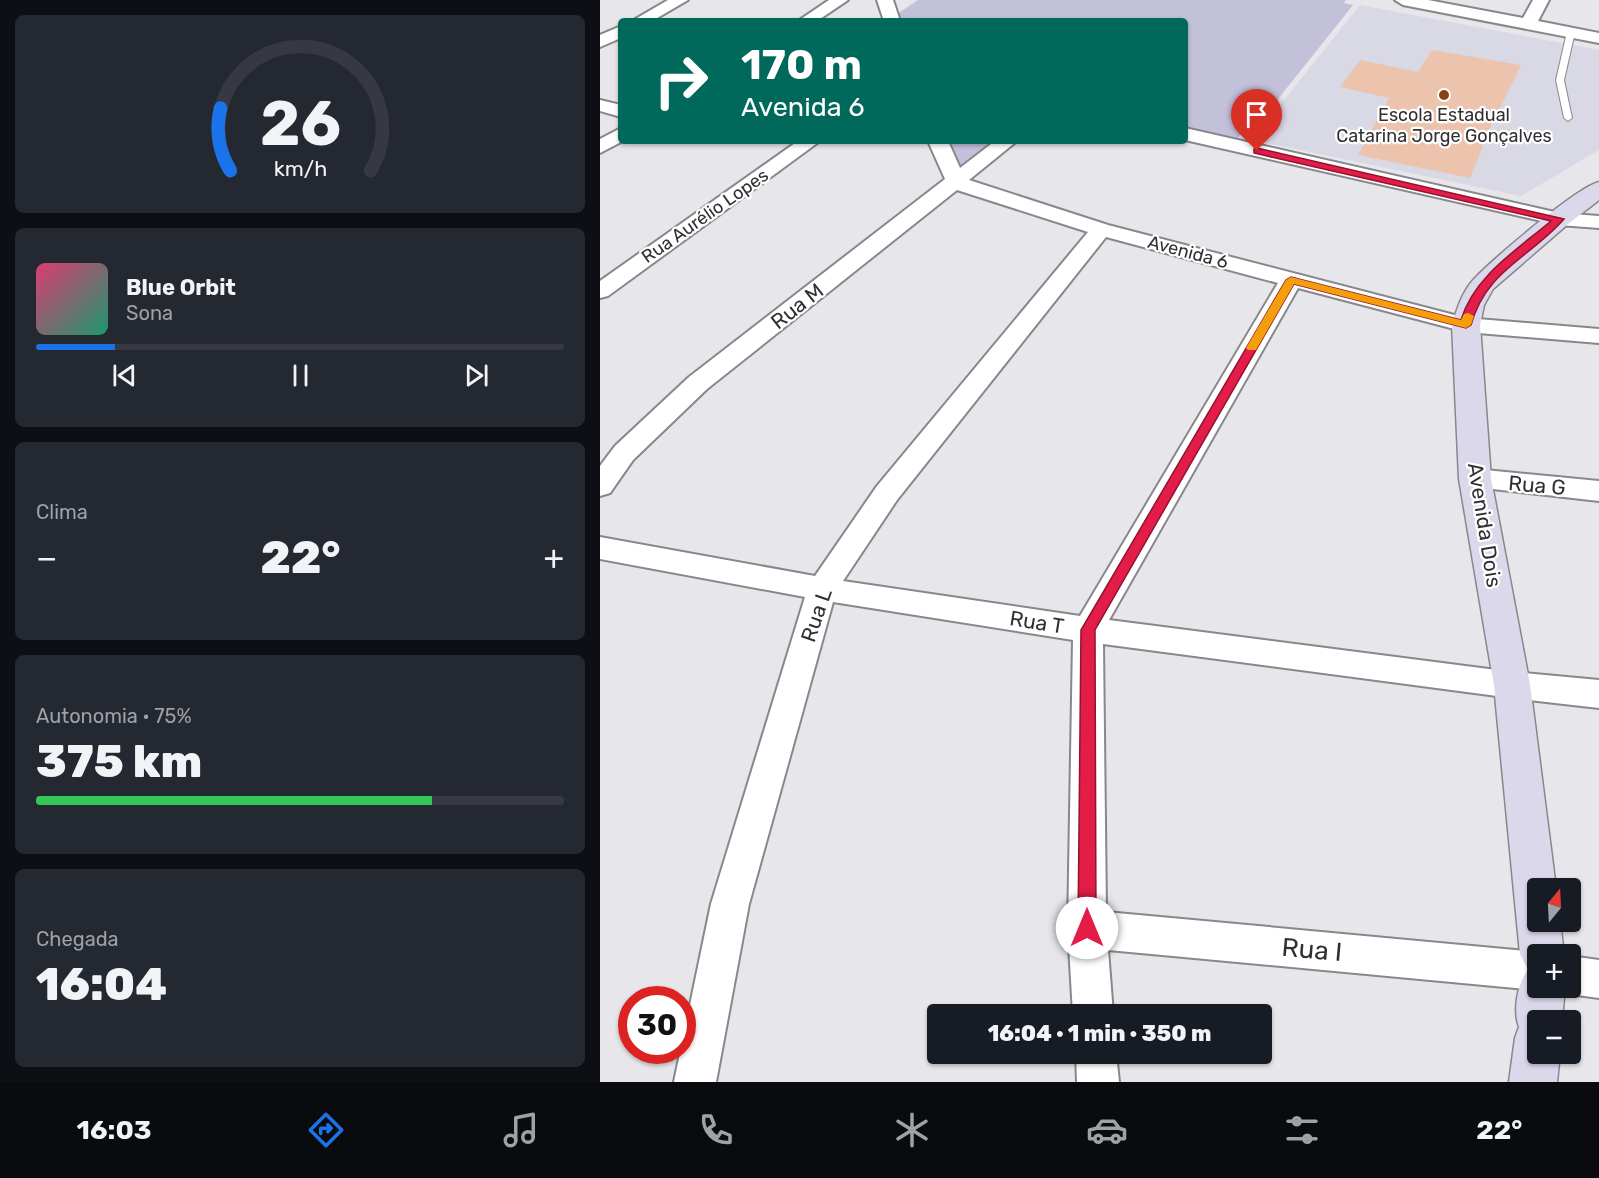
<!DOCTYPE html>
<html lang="pt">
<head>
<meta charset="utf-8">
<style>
  body { margin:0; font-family:Rubik,sans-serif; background:#242831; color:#f1f3f6; height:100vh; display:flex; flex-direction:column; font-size:22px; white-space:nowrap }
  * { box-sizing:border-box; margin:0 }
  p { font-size:20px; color:#9ea1a6 }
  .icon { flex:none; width:33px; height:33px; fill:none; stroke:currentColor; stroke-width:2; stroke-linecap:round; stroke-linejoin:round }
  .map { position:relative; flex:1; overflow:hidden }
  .panel { display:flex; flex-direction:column; gap:15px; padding:15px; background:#0d0f14; width:600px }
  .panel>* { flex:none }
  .top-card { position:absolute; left:18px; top:18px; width:570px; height:126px; border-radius:6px; box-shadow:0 2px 4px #0004; background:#00695c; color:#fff; overflow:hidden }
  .needle { width:39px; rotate:18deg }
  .fabs { position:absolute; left:927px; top:878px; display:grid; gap:12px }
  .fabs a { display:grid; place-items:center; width:54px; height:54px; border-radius:6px; background:#171b24; box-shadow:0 2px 4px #0004; font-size:30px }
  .speed { position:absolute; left:18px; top:986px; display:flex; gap:12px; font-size:30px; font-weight:700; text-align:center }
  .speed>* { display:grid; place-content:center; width:78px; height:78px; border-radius:50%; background:#171b24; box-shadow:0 2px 4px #0004; line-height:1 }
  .speed .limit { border:9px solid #d22; background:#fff; color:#111 }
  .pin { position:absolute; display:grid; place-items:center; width:51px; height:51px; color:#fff; margin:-62px -26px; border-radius:50% 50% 50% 0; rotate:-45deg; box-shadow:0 0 6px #0007 }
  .pin .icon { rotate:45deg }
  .me { position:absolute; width:66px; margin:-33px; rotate:0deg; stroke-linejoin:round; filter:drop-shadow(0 0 4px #0008) }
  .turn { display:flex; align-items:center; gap:21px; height:126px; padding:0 24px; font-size:27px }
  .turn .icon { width:78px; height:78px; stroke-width:2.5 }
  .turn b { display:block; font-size:42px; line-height:51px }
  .big { font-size:45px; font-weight:800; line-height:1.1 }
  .panel .tile { flex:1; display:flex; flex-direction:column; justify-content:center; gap:9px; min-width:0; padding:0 21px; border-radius:9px; background:#242831 }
  .panel .dial { align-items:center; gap:0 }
  .dial svg { height:156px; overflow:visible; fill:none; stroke:#363941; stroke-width:7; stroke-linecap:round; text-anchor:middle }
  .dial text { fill:#f1f3f6; stroke:none }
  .song { display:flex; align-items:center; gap:18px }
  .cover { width:72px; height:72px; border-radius:9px; background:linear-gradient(135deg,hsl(340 70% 55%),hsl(160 70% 35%)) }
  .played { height:6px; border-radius:3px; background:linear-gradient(90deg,#1a73e8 15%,#363941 15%) }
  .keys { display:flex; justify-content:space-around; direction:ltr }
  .heat { display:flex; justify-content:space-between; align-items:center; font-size:33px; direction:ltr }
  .charge { height:9px; border-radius:4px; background:linear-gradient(90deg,#34c759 75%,#363941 0) }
  .trip { position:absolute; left:327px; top:1004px; width:345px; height:60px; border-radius:6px; background:#171b24; box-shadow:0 2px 4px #0004; font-weight:800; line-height:60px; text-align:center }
  .dock { display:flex; height:96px; justify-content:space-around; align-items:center; background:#090b0e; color:#9ea1a6 }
  .dock .icon { width:42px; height:42px }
  .dock .on { color:#1a73e8 }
  .dock b { font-size:27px; color:#f1f3f6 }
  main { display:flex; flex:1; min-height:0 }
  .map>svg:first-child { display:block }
</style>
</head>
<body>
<main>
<section class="panel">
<div class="tile dial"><svg viewBox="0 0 100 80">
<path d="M14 69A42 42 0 1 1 86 69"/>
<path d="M14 69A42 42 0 0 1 9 37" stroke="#1a73e8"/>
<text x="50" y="56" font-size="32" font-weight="700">26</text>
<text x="50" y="72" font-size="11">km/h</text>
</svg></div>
<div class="tile">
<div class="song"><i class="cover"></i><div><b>Blue Orbit</b><p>Sona</p></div></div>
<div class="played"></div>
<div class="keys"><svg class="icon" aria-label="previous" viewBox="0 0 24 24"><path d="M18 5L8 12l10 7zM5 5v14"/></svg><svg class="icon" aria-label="pause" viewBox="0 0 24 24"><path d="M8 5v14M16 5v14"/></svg><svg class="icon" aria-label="next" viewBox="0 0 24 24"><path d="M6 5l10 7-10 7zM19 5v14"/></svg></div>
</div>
<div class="tile"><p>Clima</p>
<div class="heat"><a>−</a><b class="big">22°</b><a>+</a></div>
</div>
<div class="tile"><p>Autonomia · 75%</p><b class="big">375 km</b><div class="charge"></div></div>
<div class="tile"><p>Chegada</p><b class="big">16:04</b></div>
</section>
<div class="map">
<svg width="999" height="1082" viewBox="0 0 999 1082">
  <rect width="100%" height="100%" fill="#e7e6eb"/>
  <polygon fill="#d9d8e5" points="760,5 999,50 999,150 921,196 652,140"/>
  <g fill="#c3c0da">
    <polygon points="318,0 746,0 744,3 753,5 654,129 646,128 637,139 585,126 585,21 298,21 297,14"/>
    <polygon points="338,141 407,141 357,183"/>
  </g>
  <polygon fill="#ecc4ad" points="832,50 921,65 892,124 870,178 758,155 789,98 740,87 760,60 818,72"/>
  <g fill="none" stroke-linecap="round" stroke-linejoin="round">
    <g stroke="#87878c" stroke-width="2">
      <polygon id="lane" points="971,30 975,32 964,80 972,118 968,121 964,118 956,80 967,32"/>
    </g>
    <g stroke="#87878c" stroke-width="4">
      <g id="street">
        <polygon points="68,0 88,0 52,21 32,21"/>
        <polygon points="229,0 248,0 217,21 198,21"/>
        <polygon points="277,0 293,0 300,21 284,21"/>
        <polygon points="795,0 828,0 923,18 933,0 949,0 938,21 999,33 999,43 803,5"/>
        <polygon points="21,26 21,38 0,47 0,35"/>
        <polygon points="0,100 21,105 21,117 0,111"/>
        <polygon points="21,128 21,141 23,141 0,153 0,139"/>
        <polygon points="585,128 959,213 999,216 999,228 959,225 585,140"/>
        <polygon points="198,141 220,141 8,296 0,298 0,281"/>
        <path d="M328 141H348L360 168 395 141H417L369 180 508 225 866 318 999 329V343L866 332 698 288 509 620 912 672 999 680V708L912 698 503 644 506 912 938 952 944 954H938V987H946L938 990 508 950 513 1014H473L468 929 473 640 233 602 149 904 116 1082H74L111 904 205 597 0 559V537L215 576 277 486 488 232 357 190 107 389 33 460 10 493 0 496V466L15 446 89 377 345 179ZM506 237 678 283 480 616 243 581 297 500Z"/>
        <polygon points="875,469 999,481 999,501 865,486 861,479 865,472"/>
        <polygon points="970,956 999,960 999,998 970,994 956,989 956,987 970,987"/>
        <polygon points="476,1053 516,1053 519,1082 477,1082"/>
      </g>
    </g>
    <g stroke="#87878c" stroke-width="3">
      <path id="secondary" d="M999 182V200L968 224 893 289 884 305 880 325 891 479 930 685 956 888H938V921H960L964 954H938V987H965L962 1020H938V1053H960L957 1082H909L915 1038 919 1027C913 1012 917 983 928 970L920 954 894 685 859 479 852 325C857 309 862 292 874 279 892 260 977 187 999 182Z"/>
    </g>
    <use href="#lane" fill="#fff" fill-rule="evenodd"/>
    <use href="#street" fill="#fff" fill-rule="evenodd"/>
    <use href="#secondary" fill="#dbd8eb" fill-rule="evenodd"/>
  </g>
  <path fill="#e11d48" stroke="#92132f" stroke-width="1.5" d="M657 148 964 219C930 258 886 270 871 325L866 328 694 284 495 630 496 928 494 935 487 937 481 935 478 928 481 630 686 280 691 277 861 320C874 276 918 249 951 221L654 153V149Z"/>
  <polygon fill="#f59e0b" points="691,277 861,320 864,314 868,313 874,316 871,325 866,328 694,284 656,350 648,350 646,348 686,280"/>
  <circle fill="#874413" stroke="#fff" stroke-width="2" cx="844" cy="95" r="6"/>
  <g text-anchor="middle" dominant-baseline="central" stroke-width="4.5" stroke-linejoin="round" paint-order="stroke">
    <g font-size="18" fill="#303032" stroke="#fff">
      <text x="844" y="115">Escola Estadual<tspan x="844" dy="21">Catarina Jorge Gonçalves</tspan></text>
    </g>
    <g font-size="18" fill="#303032" stroke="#fff">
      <text transform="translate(105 216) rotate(-35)">Rua Aurélio Lopes</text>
      <text transform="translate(588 252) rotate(15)">Avenida 6</text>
    </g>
    <g font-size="21" fill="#303032" stroke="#fff">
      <text transform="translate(197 306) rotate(-38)">Rua M</text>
      <text transform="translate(937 485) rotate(5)">Rua G</text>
      <text transform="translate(885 525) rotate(81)">Avenida Dois</text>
      <text transform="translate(216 615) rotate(-71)">Rua L</text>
      <text transform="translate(437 622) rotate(9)">Rua T</text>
    </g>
    <g font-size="26" fill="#303032" stroke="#fff">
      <text transform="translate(712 950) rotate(5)">Rua I</text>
    </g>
  </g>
</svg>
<div class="fabs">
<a><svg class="needle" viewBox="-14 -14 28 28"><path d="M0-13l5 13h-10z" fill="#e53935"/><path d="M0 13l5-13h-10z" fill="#9ea1a6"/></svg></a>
<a>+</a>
<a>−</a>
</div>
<div class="speed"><div class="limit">30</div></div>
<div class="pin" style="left:657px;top:151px;background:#d93025"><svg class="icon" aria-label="arrive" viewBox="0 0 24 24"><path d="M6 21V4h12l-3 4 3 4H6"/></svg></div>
<svg class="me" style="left:487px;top:928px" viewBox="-20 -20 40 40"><circle r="19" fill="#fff"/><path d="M0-13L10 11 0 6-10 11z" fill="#e11d48"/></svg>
<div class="trip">16:04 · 1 min · 350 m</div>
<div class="top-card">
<div class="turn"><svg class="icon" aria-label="right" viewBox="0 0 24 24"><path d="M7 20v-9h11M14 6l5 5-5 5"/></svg><div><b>170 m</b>Avenida 6</div></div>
</div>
</div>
</main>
<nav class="dock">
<b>16:03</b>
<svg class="icon on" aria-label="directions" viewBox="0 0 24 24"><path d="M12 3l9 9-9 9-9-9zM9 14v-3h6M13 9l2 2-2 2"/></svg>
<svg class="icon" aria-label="music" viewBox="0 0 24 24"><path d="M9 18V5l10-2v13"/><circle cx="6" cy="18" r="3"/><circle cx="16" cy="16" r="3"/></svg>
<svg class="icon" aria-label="phone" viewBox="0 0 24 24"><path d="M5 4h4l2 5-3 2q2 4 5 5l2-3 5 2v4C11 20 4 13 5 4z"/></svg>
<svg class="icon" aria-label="climate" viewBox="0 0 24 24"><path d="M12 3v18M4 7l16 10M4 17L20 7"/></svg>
<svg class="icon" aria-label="car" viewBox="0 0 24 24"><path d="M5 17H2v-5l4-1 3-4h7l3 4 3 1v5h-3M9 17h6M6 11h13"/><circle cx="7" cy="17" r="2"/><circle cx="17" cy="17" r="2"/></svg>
<svg class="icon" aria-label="filters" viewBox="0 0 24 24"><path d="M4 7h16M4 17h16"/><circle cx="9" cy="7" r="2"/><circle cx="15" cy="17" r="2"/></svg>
<b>22°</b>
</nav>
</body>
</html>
